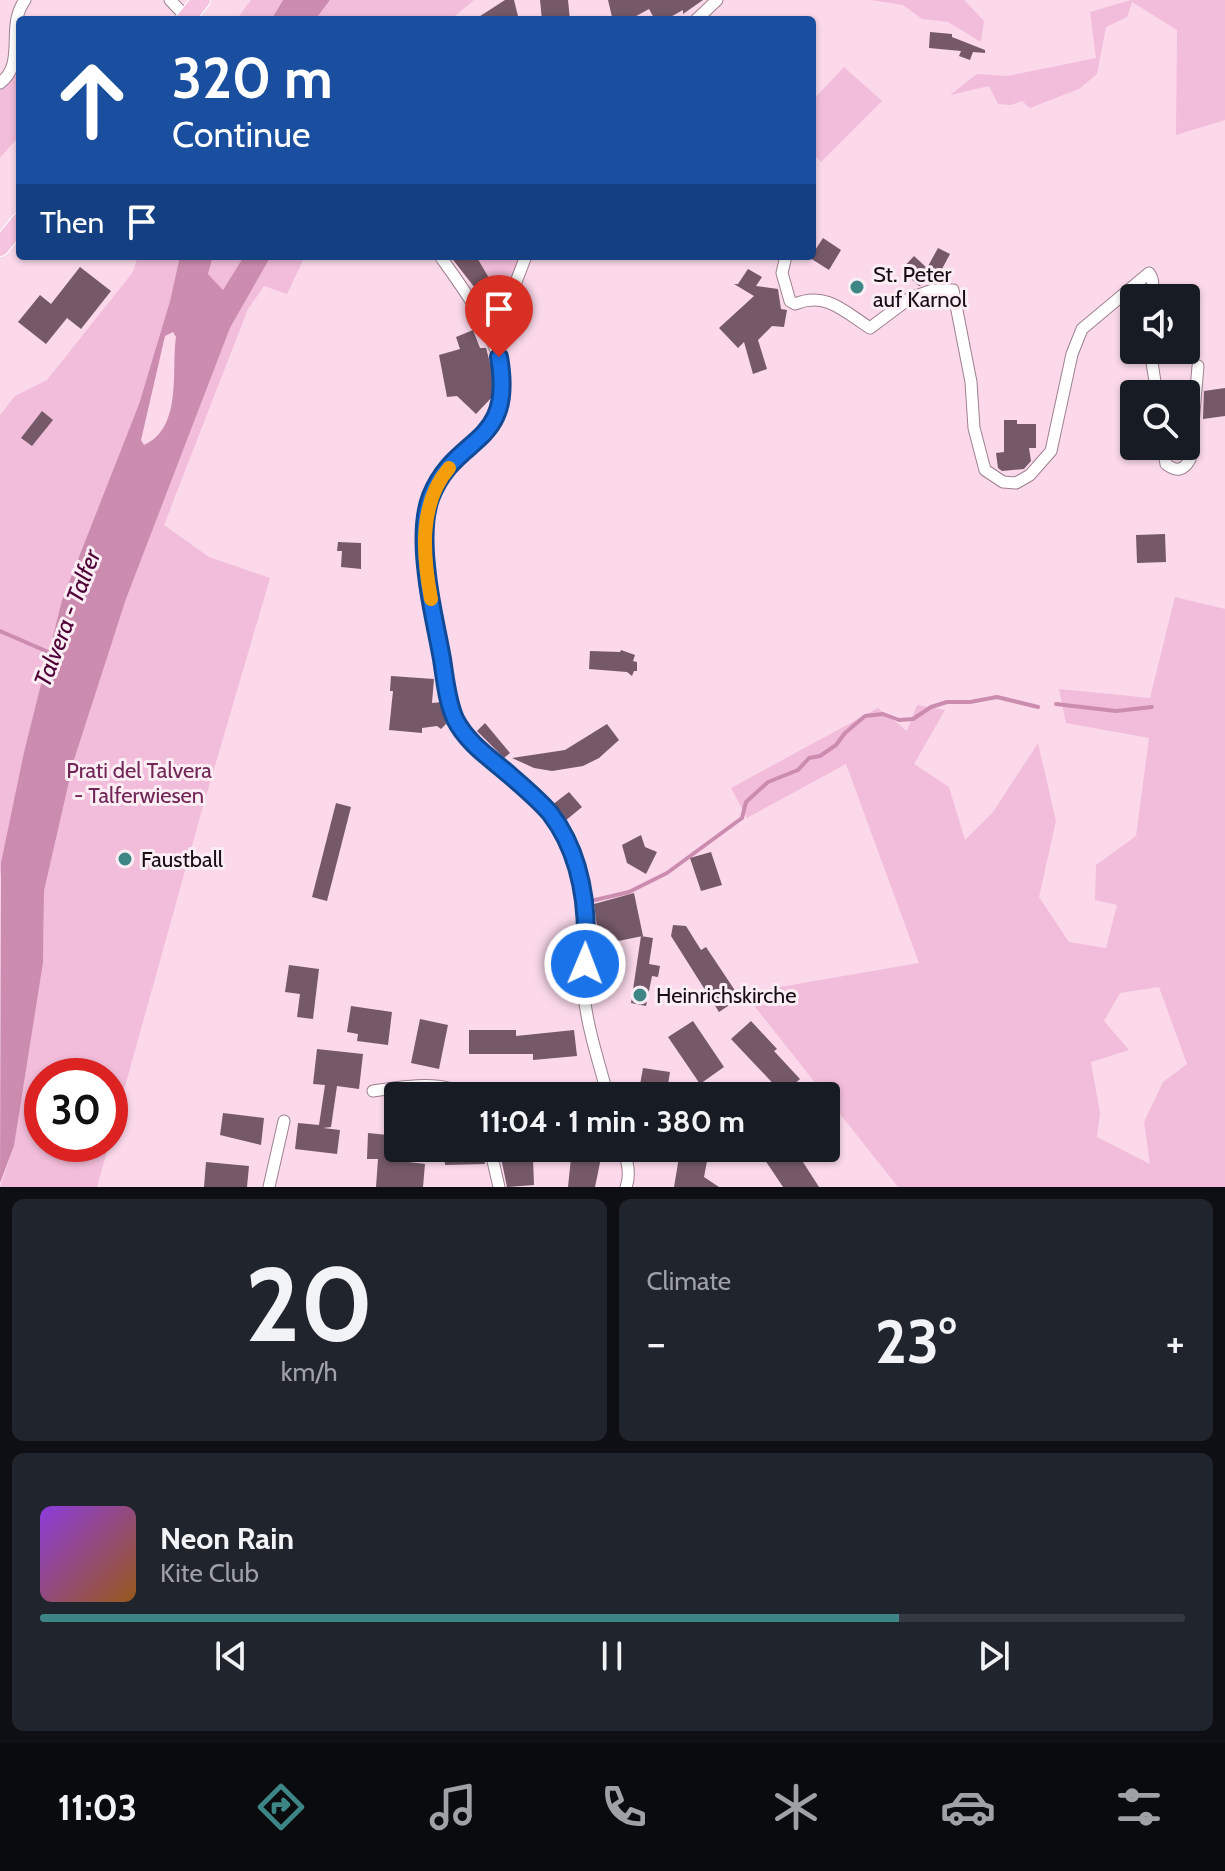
<!DOCTYPE html>
<html lang="en">
<head>
<meta charset="utf-8">
<style>
  body { margin:0; font-family:Cabin,sans-serif; background:#20242c; color:#f1f3f6; height:100vh; display:flex; flex-direction:column; font-size:30px; white-space:nowrap }
  * { box-sizing:border-box; margin:0 }
  p { font-size:26px; color:#9ea1a6 }
  .icon { flex:none; width:44px; height:44px; fill:none; stroke:currentColor; stroke-width:2; stroke-linecap:round; stroke-linejoin:round }
  .map { position:relative; height:1187px; overflow:hidden }
  .details { display:flex; flex-direction:column; gap:12px; padding:12px; background:#0d0f14; flex:1 }
  .details>* { flex:none }
  .hud { position:absolute; left:16px; top:16px; width:800px; height:244px; border-radius:8px; box-shadow:0 2px 6px #0004; background:#1a4fa0; color:#fff; overflow:hidden }
  .fabs { position:absolute; left:1120px; top:284px; display:grid; gap:16px }
  .fabs a { display:grid; place-items:center; width:80px; height:80px; border-radius:8px; background:#171b24; box-shadow:0 2px 6px #0004; font-size:40px }
  .speed { position:absolute; left:24px; top:1058px; display:flex; gap:16px; font-size:40px; font-weight:700; text-align:center }
  .speed>* { display:grid; place-content:center; width:104px; height:104px; border-radius:50%; background:#171b24; box-shadow:0 2px 6px #0004; line-height:1 }
  .speed .limit { border:12px solid #d22; background:#fff; color:#111 }
  .pin { position:absolute; display:grid; place-items:center; width:68px; height:68px; color:#fff; margin:-82px -34px; border-radius:50% 50% 50% 0; rotate:-45deg; box-shadow:0 0 8px #0007 }
  .pin .icon { rotate:45deg }
  .me { position:absolute; width:88px; margin:-44px; rotate:1deg; stroke-linejoin:round; filter:drop-shadow(0 0 6px #0008) }
  .turn { display:flex; align-items:center; gap:28px; height:168px; padding:0 24px; font-size:36px }
  .turn .icon { width:104px; height:104px; stroke-width:2.5 }
  .turn b { display:block; font-size:56px; line-height:68px }
  .then { display:flex; align-items:center; height:76px; padding:0 24px; background:#0003; gap:16px; font-size:30px }
  .big { font-size:60px; font-weight:700; line-height:1.1 }
  .details .card { flex:1; display:flex; flex-direction:column; justify-content:center; gap:12px; min-width:0; padding:0 28px; border-radius:12px; background:#20242c }
  .details .dial { align-items:center; gap:0 }
  .dial b { font-size:104px; line-height:1 }
  .song { display:flex; align-items:center; gap:24px }
  .cover { width:96px; height:96px; border-radius:12px; background:linear-gradient(135deg,hsl(270 70% 55%),hsl(30 70% 35%)) }
  .played { height:8px; border-radius:4px; background:linear-gradient(90deg,#3d8685 75%,#363941 75%) }
  .keys { display:flex; justify-content:space-around; direction:ltr }
  .heat { display:flex; justify-content:space-between; align-items:center; font-size:44px; direction:ltr }
  .details .tiles { flex:1; display:grid; gap:12px; grid-template-columns:1fr 1fr }
  .card:last-child { grid-column:span 2 }
  .trip { position:absolute; left:384px; top:1082px; width:456px; height:80px; border-radius:8px; background:#171b24; box-shadow:0 2px 6px #0004; font-weight:700; line-height:80px; text-align:center }
  .tabs { display:flex; height:128px; justify-content:space-around; align-items:center; background:#090b0e; color:#9ea1a6 }
  .tabs .icon { width:56px; height:56px }
  .tabs .current { color:#3d8685 }
  .tabs b { font-size:36px; color:#f1f3f6 }
  .map>svg:first-child { display:block }
</style>
</head>
<body>
<div class="map">
<svg width="1225" height="1187" viewBox="0 0 1225 1187">
  <rect width="100%" height="100%" fill="#fbd9eb"/>
  <g fill="#f2bdda" fill-rule="evenodd">
    <polygon points="251,0 283,0 271,20 236,20"/>
    <polygon points="330,0 474,0 450,20 315,20"/>
    <polygon points="871,0 964,0 984,21 981,42 948,22 922,19 903,5"/>
    <polygon points="1131,0 1225,0 1225,120 1176,135 1177,30 1132,2 1127,17 1106,27 1097,74 1079,89 1030,108 1022,101 1011,105 998,104 989,86 950,95 977,74 1007,76 1096,58 1090,12"/>
    <polygon points="20,20 20,135 0,158 0,84 3,82"/>
    <polygon points="844,67 882,101 821,162 812,153 812,101"/>
    <polygon points="138,256 180,256 170,301 139,404 62,600 24,752 0,876 0,415 15,396 47,380 133,272"/>
    <polygon points="213,256 244,256 223,290 208,274"/>
    <polygon points="271,256 305,256 287,294 264,286 248,309 164,525 209,557 270,578 202,810 110,1140 110,1076 42,1076 42,1144 109,1144 97,1187 0,1187 14,1146 43,963 44,891 74,760 126,599 230,328"/>
    <polygon points="467,256 521,256 497,315 491,315 475,288 489,278 480,264"/>
    <path d="M1175 597 1225 609V1187H898L744 993 919 963 846 764 747 818 731 788 878 708 907 731 917 705 945 710 914 764 949 787 965 840 993 812 1038 743 1056 821 1039 897 1069 942 1106 948 1117 905 1095 900 1096 865 1136 836 1149 738 1066 723 1059 689 1150 698ZM1159 987 1187 1064 1163 1082 1144 1122 1150 1164 1097 1137 1100 1113 1091 1062 1129 1050 1104 1021 1120 993Z"/>
  </g>
  <g fill="#cc8cb0" fill-rule="evenodd">
    <polygon points="283,0 300,0 297,10 300,12 315,0 330,0 315,20 271,20"/>
    <path d="M180 256H213L208 274 223 290 244 256H271L230 328 126 599 74 760 44 891 43 963 14 1146 0 1183 1 863 24 752 62 600 139 404 170 301ZM173 332 176 337C171 370 183 428 144 445L141 440 165 336Z"/>
  </g>
  <g fill="none" stroke-linecap="round" stroke-linejoin="round">
    <g stroke="#cc8cb0" stroke-width="4">
      <polyline points="0,631 53,654"/>
      <polyline points="1056,704 1116,711 1152,707"/>
      <polyline points="595,900 629,892 667,873 742,818 746,802 768,782 798,770 809,758 820,756 836,745 845,733 865,716 883,714 899,720 913,719 931,707 947,702 970,702 997,697 1038,707"/>
    </g>
    <polyline stroke="#cc8cb0" stroke-width="22" points="295,20 313,0"/>
  </g>
  <g fill="#755968">
    <polygon points="505,0 514,0 519,20 474,20"/>
    <polygon points="540,0 568,0 570,20 542,20"/>
    <polygon points="608,0 703,0 683,14 683,10 665,20 655,20 649,9 629,20 617,20 615,16 612,17"/>
    <polygon points="930,32 952,34 952,37 985,50 985,53 973,52 970,60 959,56 961,51 929,48"/>
    <polygon points="823,238 841,250 829,270 810,258"/>
    <polygon points="938,248 950,254 942,269 929,282 919,286 901,270 914,256 927,268"/>
    <polygon points="450,256 476,256 489,278 475,288"/>
    <polygon points="80,267 111,291 81,329 67,318 46,344 18,322 40,295 51,304"/>
    <polygon points="748,269 762,277 756,286 778,289 781,309 787,310 784,327 772,326 758,340 767,369 753,374 744,342 738,348 719,328 754,296 734,284 738,284"/>
    <polygon points="473,330 480,348 486,348 494,378 494,395 476,414 457,396 447,397 439,355 460,349 456,337"/>
    <polygon points="1225,388 1225,416 1203,419 1204,391"/>
    <polygon points="42,411 53,420 32,446 21,438"/>
    <polygon points="1004,420 1017,420 1017,424 1036,424 1036,448 1029,448 1031,461 1024,469 1002,471 998,468 996,453 1004,452"/>
    <polygon points="1165,534 1166,562 1137,563 1136,535"/>
    <polygon points="338,542 361,543 361,569 341,567 342,551 337,551"/>
    <polygon points="621,650 635,655 633,661 637,662 637,671 634,671 632,676 627,672 589,669 590,651 620,652"/>
    <polygon points="391,676 434,679 432,703 443,702 446,724 441,729 437,726 422,728 422,733 389,730 393,691 390,691"/>
    <polygon points="485,723 510,753 504,758 477,731"/>
    <polygon points="607,724 619,740 599,758 583,766 552,771 534,768 512,758 565,750"/>
    <polygon points="569,792 582,807 565,821 552,805"/>
    <polygon points="336,803 351,807 327,901 312,897"/>
    <polygon points="641,835 645,847 657,852 646,874 627,863 622,845"/>
    <polygon points="711,852 722,885 701,891 690,858"/>
    <polygon points="634,893 643,936 618,941 611,986 592,983 598,935 594,904"/>
    <polygon points="673,925 686,926 701,950 706,947 740,998 719,1012 671,936"/>
    <polygon points="641,936 653,938 649,964 660,966 658,977 652,976 646,1006 631,1003"/>
    <polygon points="289,965 319,969 313,1019 297,1017 300,994 285,992"/>
    <polygon points="351,1006 392,1012 388,1045 357,1041 358,1034 347,1032"/>
    <polygon points="420,1019 448,1025 439,1069 411,1063"/>
    <polygon points="693,1021 724,1067 700,1084 668,1037"/>
    <polygon points="751,1021 777,1049 774,1051 800,1079 783,1094 731,1039"/>
    <polygon points="469,1030 516,1030 516,1036 574,1030 577,1056 533,1060 533,1054 469,1054"/>
    <polygon points="317,1049 363,1054 359,1089 337,1086 331,1127 323,1128 340,1130 337,1154 295,1149 298,1123 319,1125 325,1085 313,1084"/>
    <polygon points="643,1068 670,1072 666,1096 638,1096"/>
    <polygon points="223,1113 264,1118 261,1145 220,1135"/>
    <polygon points="368,1133 398,1136 398,1148 411,1148 409,1162 425,1164 423,1187 376,1187 378,1159 367,1159"/>
    <polygon points="444,1148 482,1148 485,1164 445,1165"/>
    <polygon points="499,1148 512,1148 516,1162 533,1159 534,1185 507,1187"/>
    <polygon points="572,1148 603,1148 595,1187 568,1187"/>
    <polygon points="757,1148 794,1148 819,1187 783,1187"/>
    <polygon points="680,1151 708,1156 704,1177 719,1187 674,1187"/>
    <polygon points="206,1162 249,1166 247,1187 204,1187"/>
  </g>
  <g fill="none" stroke-linecap="round" stroke-linejoin="round">
    <g stroke="#9e8090" stroke-width="13">
      <g id="minor">
        <polyline points="170,0 189,20"/>
        <polyline points="696,20 717,0"/>
        <path d="M0 83C27 63 5 27 25 0"/>
        <path d="M440 256C469 297 523 367 496 419 488 434 474 443 462 454 427 486 421 530 427 575 432 614 445 709 468 738 475 747 486 755 495 762 525 789 557 815 573 853 584 876 587 910 587 936 587 956 582 976 584 996 588 1030 599 1063 608 1096"/>
        <path d="M786 256 782 273 790 301 795 304C826 291 845 312 870 328L910 298 933 290H953L971 382 974 428 985 470 1003 482 1016 483 1030 475 1051 451 1072 354 1082 329 1149 273C1155 281 1153 290 1149 298"/>
        <polyline points="494,339 526,256"/>
        <polyline points="1150,350 1157,394"/>
        <path d="M1163 446 1166 464C1176 472 1184 471 1190 459L1198 366"/>
        <path d="M373 1091C401 1087 443 1079 466 1096"/>
        <polyline points="490,1148 499,1187"/>
        <path d="M623 1148C627 1161 631 1174 626 1187"/>
        <polyline points="269,1187 284,1121"/>
      </g>
    </g>
    <g stroke="#fff" stroke-width="20">
      <g id="primary">
        <polyline points="185,20 201,0"/>
        <polyline points="0,247 20,222"/>
      </g>
    </g>
    <use href="#minor" stroke="#fff" stroke-width="11"/>
    <use href="#primary" stroke="#f6c3e0" stroke-width="18"/>
  </g>
  <g fill="none" stroke-linecap="round" stroke-linejoin="round">
    <g stroke="#114b97" stroke-width="20">
      <path id="route" d="M499 357C515 448 456 433 431 496 422 519 424 551 427 575 430 603 437 631 442 659 445 678 447 701 455 719 466 741 487 756 505 771 520 784 537 798 550 813 583 856 589 912 585 964"/>
    </g>
    <use href="#route" stroke="#1a73e8" stroke-width="14"/>
    <path stroke="#f59e0b" stroke-width="14" d="M431 599C423 556 418 504 449 468"/>
  </g>
  <g fill="#3d8685" stroke="#fbedf4" stroke-width="3">
    <circle cx="857" cy="287" r="8"/>
    <circle cx="125" cy="859" r="8"/>
    <circle cx="640" cy="995" r="8"/>
  </g>
  <g text-anchor="middle" dominant-baseline="central" stroke-width="6" stroke-linejoin="round" paint-order="stroke">
    <g font-size="22" fill="#190e14" stroke="#fbedf4" text-anchor="start">
      <text x="873" y="274">St. Peter<tspan x="873" dy="25">auf Karnol</tspan></text>
      <text x="141" y="859">Faustball</text>
      <text x="656" y="995">Heinrichskirche</text>
    </g>
    <g font-size="22" fill="#722656" stroke="#fbedf4">
      <text x="139" y="770">Prati del Talvera<tspan x="139" dy="25">- Talferwiesen</tspan></text>
    </g>
    <g font-size="24" font-style="italic" fill="#4e0037" stroke="#fbedf4">
      <text transform="translate(67 618) rotate(-69)">Talvera - Talfer</text>
    </g>
  </g>
</svg>
<div class="fabs">
<a><svg class="icon" aria-label="sound" viewBox="0 0 24 24"><path d="M4 9h4l5-4v14l-5-4H4zM17 9q2 3 0 6"/></svg></a>
<a><svg class="icon" aria-label="search" viewBox="0 0 24 24"><circle cx="10" cy="10" r="6"/><path d="M15 15l6 6"/></svg></a>
</div>
<div class="speed"><div class="limit">30</div></div>
<div class="pin" style="left:499px;top:357px;background:#d93025"><svg class="icon" aria-label="arrive" viewBox="0 0 24 24"><path d="M6 21V4h12l-3 4 3 4H6"/></svg></div>
<svg class="me" style="left:585px;top:964px" viewBox="-20 -20 40 40"><circle r="17" fill="#1a73e8" stroke="#fff" stroke-width="3"/><path d="M0-11L8 9 0 5-8 9z" fill="#fff"/></svg>
<div class="trip">11:04 · 1 min · 380 m</div>
<div class="hud">
<div class="turn"><svg class="icon" aria-label="ahead" viewBox="0 0 24 24"><path d="M12 20V5M6 11l6-6 6 6"/></svg><div><b>320 m</b>Continue</div></div>
<div class="then">Then<svg class="icon" aria-label="arrive" viewBox="0 0 24 24"><path d="M6 21V4h12l-3 4 3 4H6"/></svg></div>
</div>
</div>
<section class="details">
<div class="tiles">
<div class="card dial"><b>20</b><p>km/h</p></div>
<div class="card"><p>Climate</p>
<div class="heat"><a>−</a><b class="big">23°</b><a>+</a></div>
</div>
<div class="card">
<div class="song"><i class="cover"></i><div><b>Neon Rain</b><p>Kite Club</p></div></div>
<div class="played"></div>
<div class="keys"><svg class="icon" aria-label="previous" viewBox="0 0 24 24"><path d="M18 5L8 12l10 7zM5 5v14"/></svg><svg class="icon" aria-label="pause" viewBox="0 0 24 24"><path d="M8 5v14M16 5v14"/></svg><svg class="icon" aria-label="next" viewBox="0 0 24 24"><path d="M6 5l10 7-10 7zM19 5v14"/></svg></div>
</div>
</div>
</section>
<nav class="tabs">
<b>11:03</b>
<svg class="icon current" aria-label="directions" viewBox="0 0 24 24"><path d="M12 3l9 9-9 9-9-9zM9 14v-3h6M13 9l2 2-2 2"/></svg>
<svg class="icon" aria-label="music" viewBox="0 0 24 24"><path d="M9 18V5l10-2v13"/><circle cx="6" cy="18" r="3"/><circle cx="16" cy="16" r="3"/></svg>
<svg class="icon" aria-label="phone" viewBox="0 0 24 24"><path d="M5 4h4l2 5-3 2q2 4 5 5l2-3 5 2v4C11 20 4 13 5 4z"/></svg>
<svg class="icon" aria-label="climate" viewBox="0 0 24 24"><path d="M12 3v18M4 7l16 10M4 17L20 7"/></svg>
<svg class="icon" aria-label="car" viewBox="0 0 24 24"><path d="M5 17H2v-5l4-1 3-4h7l3 4 3 1v5h-3M9 17h6M6 11h13"/><circle cx="7" cy="17" r="2"/><circle cx="17" cy="17" r="2"/></svg>
<svg class="icon" aria-label="filters" viewBox="0 0 24 24"><path d="M4 7h16M4 17h16"/><circle cx="9" cy="7" r="2"/><circle cx="15" cy="17" r="2"/></svg>
</nav>
</body>
</html>
